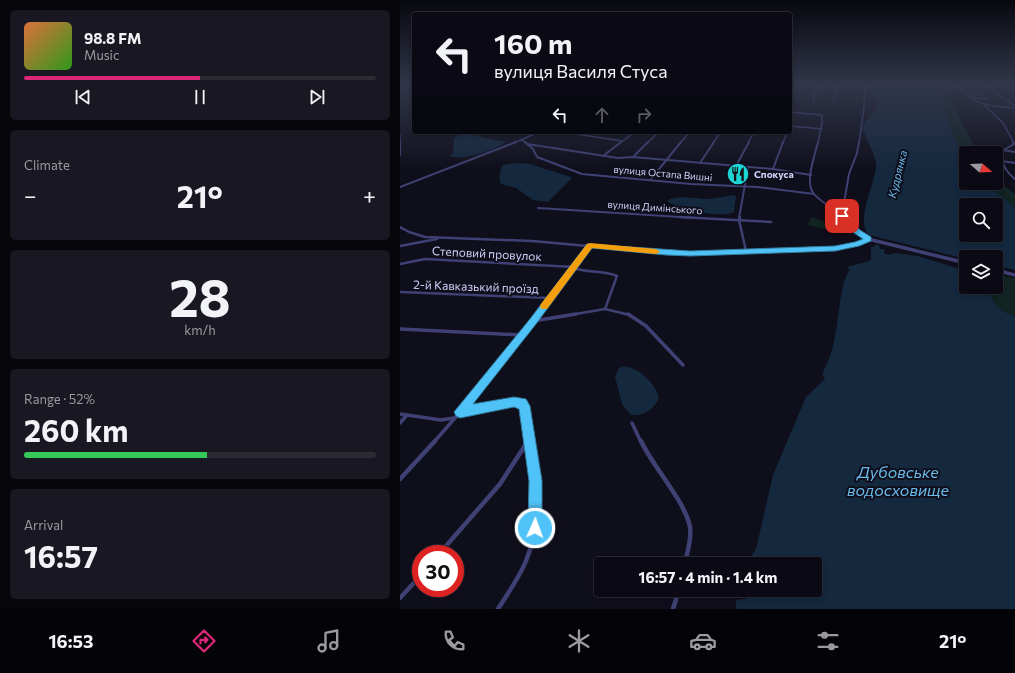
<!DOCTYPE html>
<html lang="en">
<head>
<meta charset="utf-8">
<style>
  body { margin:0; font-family:Commissioner,sans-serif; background:#191822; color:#f1f3f6; height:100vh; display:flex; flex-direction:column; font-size:15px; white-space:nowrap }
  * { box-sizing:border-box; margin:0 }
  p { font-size:13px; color:#9a9aa0 }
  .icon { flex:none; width:22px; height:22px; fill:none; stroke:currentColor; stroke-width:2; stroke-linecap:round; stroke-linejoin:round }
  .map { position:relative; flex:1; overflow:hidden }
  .details { display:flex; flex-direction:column; gap:10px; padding:10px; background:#06060b; width:400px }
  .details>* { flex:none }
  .banner { position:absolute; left:12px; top:12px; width:380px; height:122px; border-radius:4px; box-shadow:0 2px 6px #0003,0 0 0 1px #2b2b34; background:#0b0a14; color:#f1f3f6; overflow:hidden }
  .needle { width:26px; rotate:109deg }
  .fabs { position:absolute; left:559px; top:146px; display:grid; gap:8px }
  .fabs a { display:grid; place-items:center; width:44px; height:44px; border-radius:4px; background:#0b0a14; box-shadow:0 2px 6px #0003,0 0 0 1px #2b2b34; font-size:20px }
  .speed { position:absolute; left:12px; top:545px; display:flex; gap:8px; font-size:20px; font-weight:700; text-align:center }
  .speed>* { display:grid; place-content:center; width:52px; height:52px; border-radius:50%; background:#0b0a14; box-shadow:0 2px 6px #0003,0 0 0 1px #2b2b34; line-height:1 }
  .speed .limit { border:6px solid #d22; background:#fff; color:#111 }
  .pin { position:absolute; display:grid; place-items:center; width:34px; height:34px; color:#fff; margin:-17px; border-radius:8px; box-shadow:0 2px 6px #0006 }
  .me { position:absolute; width:44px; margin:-22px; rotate:2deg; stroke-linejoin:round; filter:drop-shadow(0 0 3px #0008) }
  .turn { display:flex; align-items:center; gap:14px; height:84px; padding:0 16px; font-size:18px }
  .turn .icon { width:52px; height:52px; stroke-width:2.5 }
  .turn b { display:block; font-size:28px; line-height:34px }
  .lanes { display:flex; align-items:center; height:38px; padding:0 16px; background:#0003; justify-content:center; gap:20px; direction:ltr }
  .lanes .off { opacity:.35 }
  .big { font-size:30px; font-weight:700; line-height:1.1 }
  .details .tile { flex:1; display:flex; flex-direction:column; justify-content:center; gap:6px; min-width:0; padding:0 14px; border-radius:6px; background:#191822 }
  .details .dial { align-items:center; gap:0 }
  .dial b { font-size:52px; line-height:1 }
  .song { display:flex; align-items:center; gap:12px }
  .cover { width:48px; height:48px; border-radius:6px; background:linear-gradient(135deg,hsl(20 70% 55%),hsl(110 70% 35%)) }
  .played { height:4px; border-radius:2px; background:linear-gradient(90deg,#db2777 50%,#2b2b34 50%) }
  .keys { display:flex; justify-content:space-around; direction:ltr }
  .heat { display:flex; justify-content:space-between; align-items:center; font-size:22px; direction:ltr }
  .charge { height:6px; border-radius:3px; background:linear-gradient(90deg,#34c759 52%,#2b2b34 0) }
  .trip { position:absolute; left:194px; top:557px; width:228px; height:40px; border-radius:4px; background:#0b0a14; box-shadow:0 2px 6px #0003,0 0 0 1px #2b2b34; font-weight:700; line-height:40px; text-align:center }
  .dock { display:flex; height:64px; justify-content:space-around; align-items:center; background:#040408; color:#9a9aa0 }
  .dock .icon { width:28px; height:28px }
  .dock .selected { color:#db2777 }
  .dock b { font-size:18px; color:#f1f3f6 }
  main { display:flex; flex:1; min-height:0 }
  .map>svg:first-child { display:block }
</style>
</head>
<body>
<main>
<section class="details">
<div class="tile">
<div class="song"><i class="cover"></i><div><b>98.8 FM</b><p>Music</p></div></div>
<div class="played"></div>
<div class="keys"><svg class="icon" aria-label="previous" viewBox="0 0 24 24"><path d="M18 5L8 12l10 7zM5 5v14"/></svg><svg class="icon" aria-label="pause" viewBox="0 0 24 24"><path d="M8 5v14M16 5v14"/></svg><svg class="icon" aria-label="next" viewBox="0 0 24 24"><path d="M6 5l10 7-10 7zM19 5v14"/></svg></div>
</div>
<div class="tile"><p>Climate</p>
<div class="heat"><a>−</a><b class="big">21°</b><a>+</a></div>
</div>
<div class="tile dial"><b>28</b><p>km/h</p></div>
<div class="tile"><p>Range · 52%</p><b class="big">260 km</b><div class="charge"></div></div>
<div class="tile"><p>Arrival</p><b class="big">16:57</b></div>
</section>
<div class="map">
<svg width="615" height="609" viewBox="0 0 615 609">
  <rect width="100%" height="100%" fill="#0f0e1b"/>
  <g fill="#112422">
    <polygon points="532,86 543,86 578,153 566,153 566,160 551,129 539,97"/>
    <polygon points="596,179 615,194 615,208 586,183 596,183"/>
    <polygon points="412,217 427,223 428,226 425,229 407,225"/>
    <path d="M596 274 615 278V316C596 310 594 304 587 287H596Z"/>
  </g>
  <g fill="#14283e" fill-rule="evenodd">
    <path d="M469 86H532L539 97 551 129 566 160V183H586L615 208V270L596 266V257H566V259L469 235C454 220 477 182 476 163 476 158 465 134 462 129L465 122 477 108 475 97ZM566 205H596V235H566Z"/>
    <path d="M67 134 106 142C95 150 64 161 50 156L53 152 54 139 59 135Z"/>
    <path d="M118 163 130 164 171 177V179L148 202 133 200 116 188 101 184C98 178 100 170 103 165Z"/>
    <path d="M333 195 336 196 334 212C323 219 277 209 267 201 276 194 297 199 308 199 316 198 324 197 333 195Z"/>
    <path d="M476 244 479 245 480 249H484V253L488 255 496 253 518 256 566 271V287H587C594 304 596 310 615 316V609H337L336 606V600L346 599 348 590H415V564H353L354 560 352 555 356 549 373 475 406 397 425 379 422 374C428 363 433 349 435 336 439 321 440 279 450 270L447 267 469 261 471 259V247H474Z"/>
    <path d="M224 366C241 369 254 382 259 398 255 408 243 417 231 415L222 404 215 377 219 368Z"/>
  </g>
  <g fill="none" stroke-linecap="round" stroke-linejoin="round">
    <g stroke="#14283e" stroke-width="1">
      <polyline points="540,86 547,97 574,153"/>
      <polyline points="596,182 615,197"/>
    </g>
    <g stroke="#3f4174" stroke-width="1.5">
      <path d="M558 86C580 108 585 105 615 108"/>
      <polyline points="586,86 615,106"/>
      <polyline points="566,93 579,95"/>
      <polyline points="571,98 588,99"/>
      <polyline points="413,100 418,86"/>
      <polyline points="434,100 437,86"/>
      <polyline points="584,105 603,123 614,143"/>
      <polyline points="390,112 422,115 422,123 418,143"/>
      <polyline points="390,126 422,129"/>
      <polyline points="163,132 222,141"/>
      <polyline points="0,135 0,143"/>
      <polyline points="122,140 126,143"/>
      <polyline points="114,143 139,132"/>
      <polyline points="220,143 235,132"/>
      <polyline points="247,143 259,132"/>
      <polyline points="280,143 290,132"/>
      <polyline points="313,143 321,132"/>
      <polyline points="348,143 354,132"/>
      <polyline points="383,143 387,132"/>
      <polyline points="459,143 464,108 465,86"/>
    </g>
    <g stroke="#3f4174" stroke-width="2">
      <polyline points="0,142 0,155"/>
      <polyline points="125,142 133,149 137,157 182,174 291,184 357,187 414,194"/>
      <path d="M418 142C415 155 404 183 414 194 422 204 436 208 444 218"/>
      <path d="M613 142 614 144 602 151C600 163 606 172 615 179"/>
      <polyline points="127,144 218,158 233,157 373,169 411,175"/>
      <polyline points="603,150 615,152"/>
      <polyline points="203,156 221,142"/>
      <polyline points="233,157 248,142"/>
      <polyline points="602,161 615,163"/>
      <polyline points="300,163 314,142"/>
      <polyline points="336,166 349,142"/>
      <polyline points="373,169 383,142"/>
      <polyline points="251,179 281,142"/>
      <polyline points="0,187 116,142"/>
      <polyline points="138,208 296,218"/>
      <polyline points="442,215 449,174 457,153 459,142"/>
      <polyline points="339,218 348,168"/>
    </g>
    <g stroke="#3f4174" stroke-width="2.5">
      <polyline points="279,217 371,222"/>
      <polyline points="340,217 339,220 346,251"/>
      <polyline points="443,217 457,232 468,239"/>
      <polyline points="0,227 9,232 25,237 132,241 266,253 435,248 454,245 468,239"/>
      <polyline points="0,246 37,239"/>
      <polyline points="0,264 25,259 174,267"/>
      <path d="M173 268C187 273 203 270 217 276L205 309"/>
      <polyline points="0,292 150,298"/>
      <polyline points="137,315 190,245"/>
      <polyline points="170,315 205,309 230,315"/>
    </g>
    <g stroke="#3f4174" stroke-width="3.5">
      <polyline points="228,314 246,326 283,365"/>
      <polyline points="133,321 176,314"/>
      <polyline points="0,329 121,335"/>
      <path d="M60 412C81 412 101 400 122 403L125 407 131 442"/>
      <polyline points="0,414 41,420 54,418"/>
      <polyline points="0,423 7,415"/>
      <polyline points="232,423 241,442"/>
      <polyline points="34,442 75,395 138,314"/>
      <polyline points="127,442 130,438"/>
    </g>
    <g stroke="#3f4174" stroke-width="4.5">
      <path d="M241 441C253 467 285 501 290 527 292 539 287 552 285 564"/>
      <polyline points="0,479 35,441"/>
      <polyline points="39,554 100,484 128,441"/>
      <polyline points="0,598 21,575"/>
      <path d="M98 609C108 593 119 578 126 561 142 523 137 480 131 441"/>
      <polyline points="273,609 279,590"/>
    </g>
    <g stroke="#3f4174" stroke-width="3.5">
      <polyline points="468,239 566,263"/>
      <polyline points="596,270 615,275"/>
    </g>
  </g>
  <linearGradient id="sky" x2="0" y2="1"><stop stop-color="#08080f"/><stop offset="0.5" stop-color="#31364a"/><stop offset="1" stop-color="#31364a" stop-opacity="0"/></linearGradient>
  <rect width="615" height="171" fill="url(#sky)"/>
  <polygon fill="#4fc3f7" stroke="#337fa1" points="442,213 445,214 460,230 471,237 471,241 459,246 435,251 290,256 266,255 192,248 136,324 73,404 114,397 126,399 130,406 142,481 142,528 140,533 135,535 130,533 128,528 129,481 119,409 114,407 60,418 56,416 54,412 130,319 187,244 290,251 435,246 455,242 463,239 454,233 440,217 440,214"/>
  <polygon fill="#f59e0b" points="190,243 256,249 260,252 256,254 192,248 147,309 141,309 140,306 141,304 187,244"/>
  <defs>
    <g id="restaurant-disc" transform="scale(1.15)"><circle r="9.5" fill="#1dd4d5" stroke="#0f0e1b"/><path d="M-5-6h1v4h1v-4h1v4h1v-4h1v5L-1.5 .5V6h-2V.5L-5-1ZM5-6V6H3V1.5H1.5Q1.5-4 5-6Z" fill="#111"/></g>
  </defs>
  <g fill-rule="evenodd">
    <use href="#restaurant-disc" x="338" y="174"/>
  </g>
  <g text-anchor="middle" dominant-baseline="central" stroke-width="4" stroke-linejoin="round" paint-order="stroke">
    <g font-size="10" fill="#cfcef8" stroke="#0f0e1b">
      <text transform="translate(263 173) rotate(5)">вулиця Остапа Вишні</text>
      <text transform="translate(255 207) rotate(4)">вулиця Димінського</text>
    </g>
    <g font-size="10" font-weight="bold" fill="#cfcef8" stroke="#0f0e1b" text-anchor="start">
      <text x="354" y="174">Спокуса</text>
    </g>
    <g font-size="11" font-style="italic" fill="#6abbeb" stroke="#0f0e1b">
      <text transform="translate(497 174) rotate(-76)">Кудрянка</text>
    </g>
    <g font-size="12" fill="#cfcef8" stroke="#0f0e1b">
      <text transform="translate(87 253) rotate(3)">Степовий провулок</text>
      <text transform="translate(76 286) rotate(2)">2-й Кавказький проїзд</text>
    </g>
    <g font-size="16" font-style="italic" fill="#6abbeb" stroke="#0f0e1b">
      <text x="498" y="471">Дубовське<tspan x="498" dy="18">водосховище</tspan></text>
    </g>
  </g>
</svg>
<div class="fabs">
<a><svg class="needle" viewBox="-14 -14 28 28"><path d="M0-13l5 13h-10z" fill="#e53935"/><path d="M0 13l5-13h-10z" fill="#9a9aa0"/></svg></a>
<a><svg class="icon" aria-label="search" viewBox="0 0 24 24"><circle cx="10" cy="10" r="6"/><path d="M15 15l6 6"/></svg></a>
<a><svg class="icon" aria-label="layers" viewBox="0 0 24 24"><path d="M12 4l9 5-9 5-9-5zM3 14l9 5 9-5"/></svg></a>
</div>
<div class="speed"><div class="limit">30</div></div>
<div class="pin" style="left:442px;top:216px;background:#d93025"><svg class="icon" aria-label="arrive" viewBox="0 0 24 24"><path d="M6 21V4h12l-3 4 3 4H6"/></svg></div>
<svg class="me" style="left:135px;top:528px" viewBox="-20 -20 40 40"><circle r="17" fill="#4fc3f7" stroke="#fff" stroke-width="3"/><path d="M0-11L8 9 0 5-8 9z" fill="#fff"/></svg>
<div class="trip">16:57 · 4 min · 1.4 km</div>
<div class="banner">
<div class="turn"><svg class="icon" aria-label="left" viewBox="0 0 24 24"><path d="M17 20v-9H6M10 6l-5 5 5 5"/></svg><div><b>160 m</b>вулиця Василя Стуса</div></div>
<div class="lanes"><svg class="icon" aria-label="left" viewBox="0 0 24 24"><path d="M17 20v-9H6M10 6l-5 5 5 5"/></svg><svg class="icon off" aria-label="ahead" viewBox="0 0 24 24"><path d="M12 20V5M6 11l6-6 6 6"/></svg><svg class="icon off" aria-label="right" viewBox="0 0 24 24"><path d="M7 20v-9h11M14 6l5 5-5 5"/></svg></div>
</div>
</div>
</main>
<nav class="dock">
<b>16:53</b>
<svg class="icon selected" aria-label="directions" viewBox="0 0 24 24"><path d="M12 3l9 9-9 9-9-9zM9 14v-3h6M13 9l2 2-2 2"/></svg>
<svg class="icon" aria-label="music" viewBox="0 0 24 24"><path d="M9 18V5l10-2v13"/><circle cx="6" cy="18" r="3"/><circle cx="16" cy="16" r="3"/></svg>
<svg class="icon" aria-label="phone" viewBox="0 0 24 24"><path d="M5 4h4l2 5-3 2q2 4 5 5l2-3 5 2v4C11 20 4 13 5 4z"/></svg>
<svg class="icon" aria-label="climate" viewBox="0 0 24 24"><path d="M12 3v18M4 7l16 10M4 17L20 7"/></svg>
<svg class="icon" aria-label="car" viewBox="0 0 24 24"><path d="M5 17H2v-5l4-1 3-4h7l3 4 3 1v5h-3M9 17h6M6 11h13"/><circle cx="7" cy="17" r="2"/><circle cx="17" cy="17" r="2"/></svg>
<svg class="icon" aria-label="filters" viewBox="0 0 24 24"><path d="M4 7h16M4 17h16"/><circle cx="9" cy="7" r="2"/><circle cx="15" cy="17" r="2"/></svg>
<b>21°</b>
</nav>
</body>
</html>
